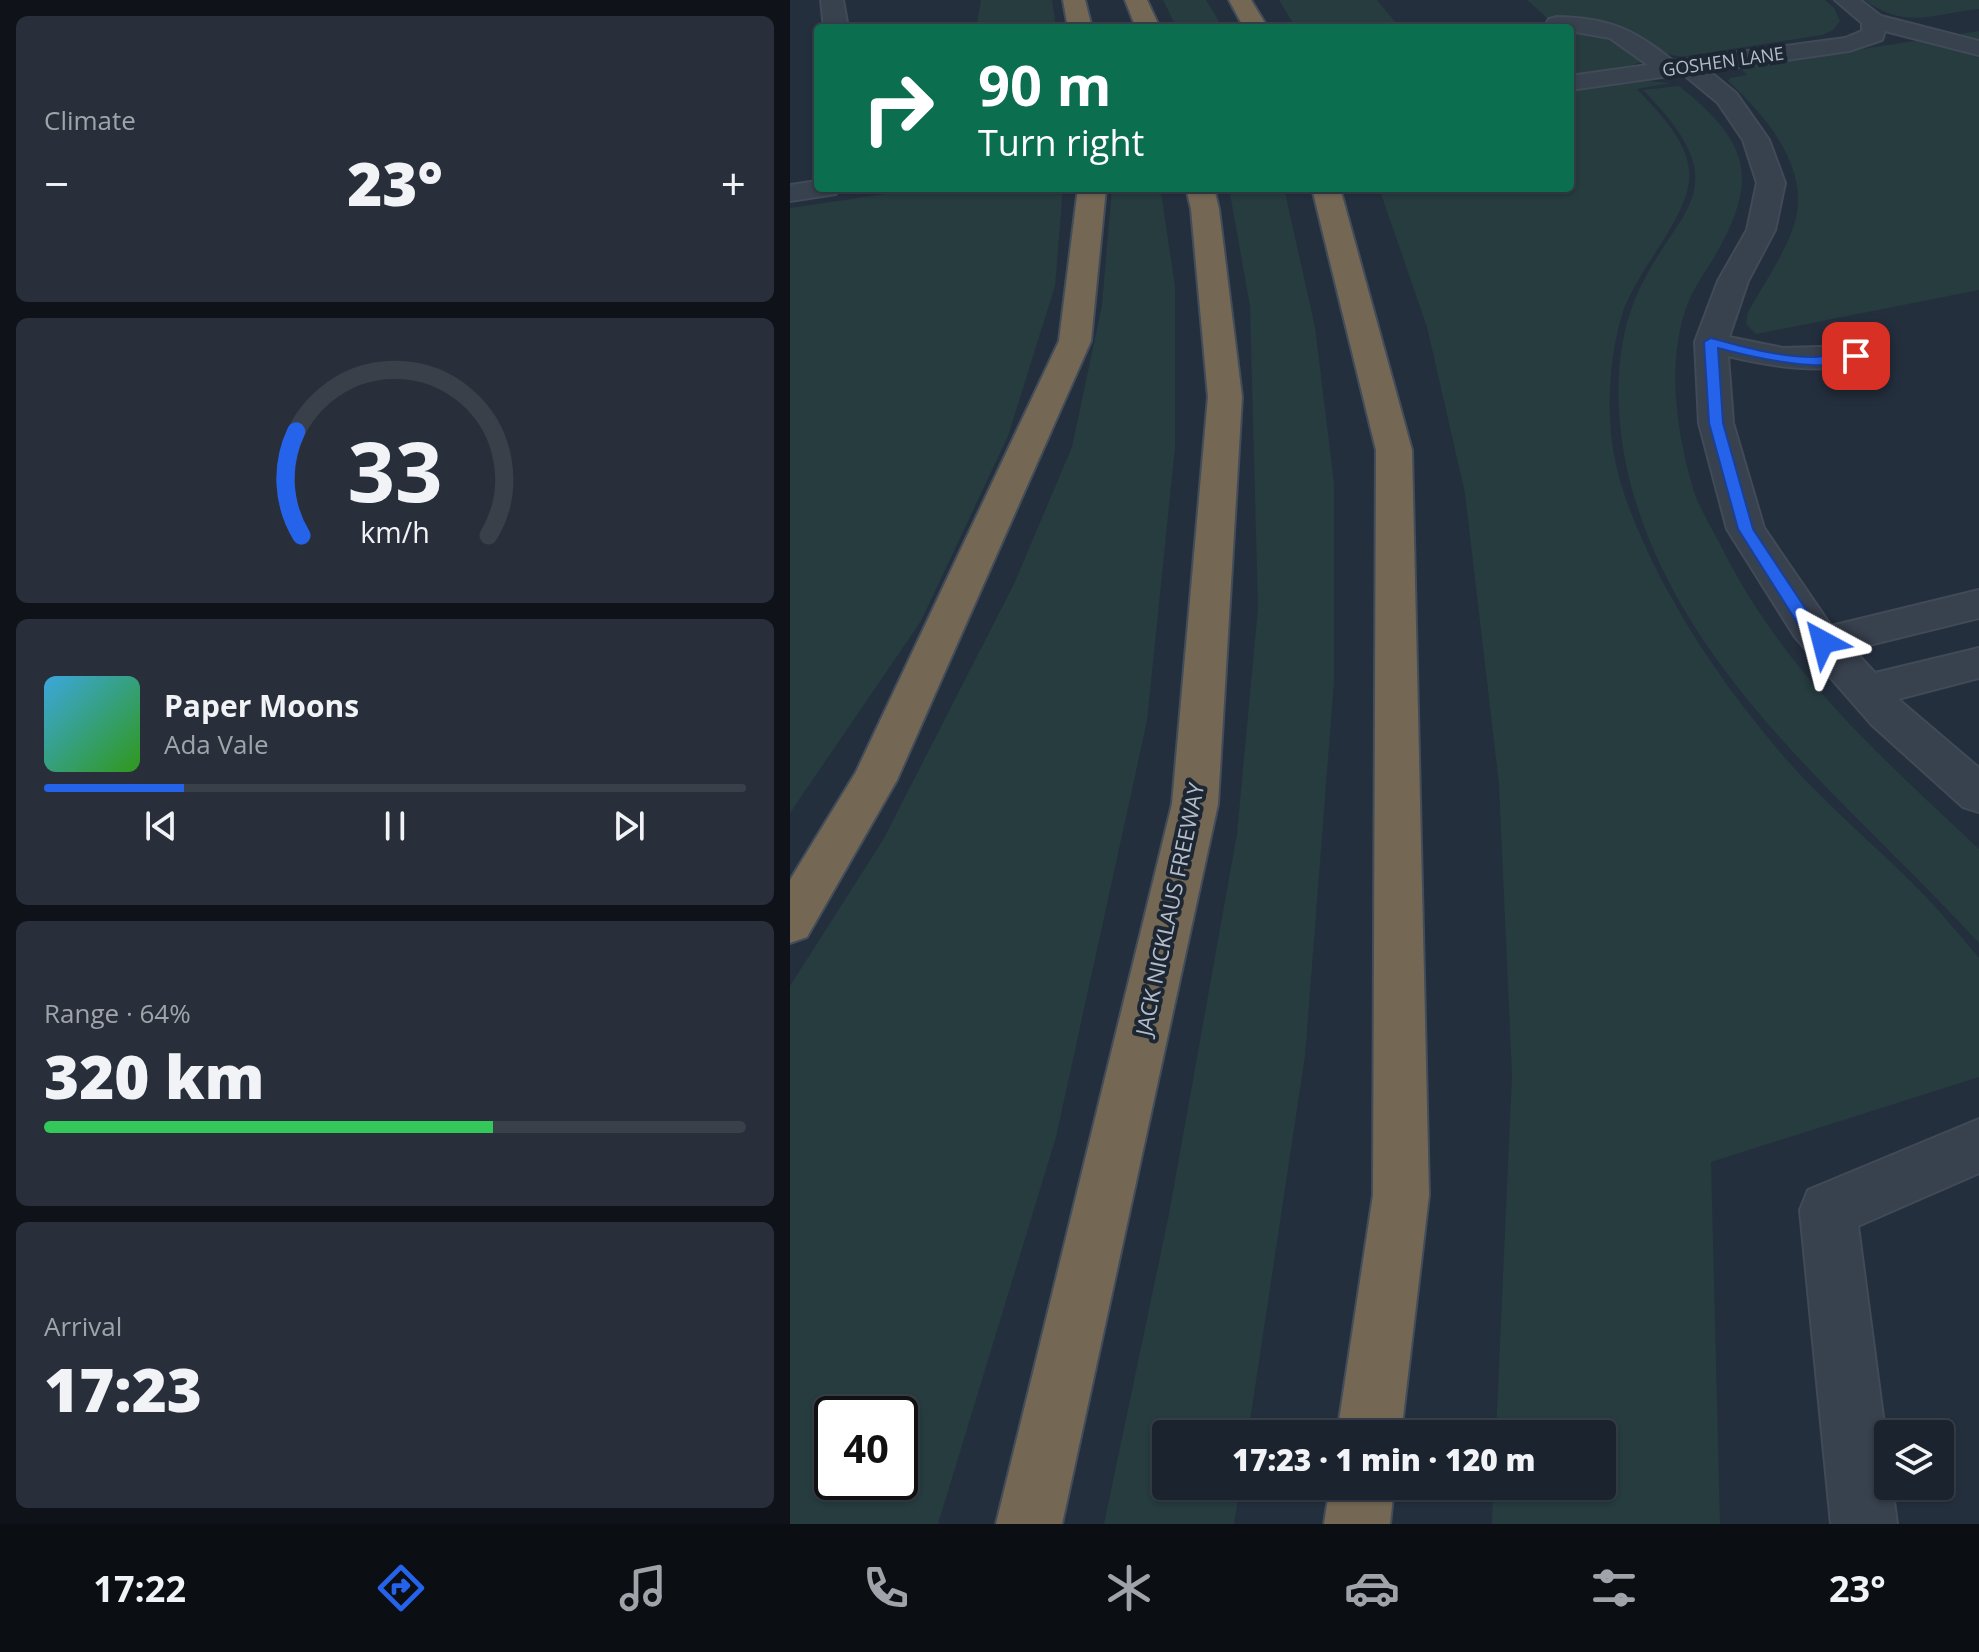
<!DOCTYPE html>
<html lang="en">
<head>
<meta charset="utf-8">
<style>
  body { margin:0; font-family:"Open Sans",sans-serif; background:#282f3a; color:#f1f3f6; height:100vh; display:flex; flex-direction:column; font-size:30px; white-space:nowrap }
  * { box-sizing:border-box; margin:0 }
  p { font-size:26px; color:#a0a4aa }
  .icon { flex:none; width:44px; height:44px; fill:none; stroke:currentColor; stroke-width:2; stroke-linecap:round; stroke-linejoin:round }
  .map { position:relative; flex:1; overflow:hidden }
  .drawer { display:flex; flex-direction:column; gap:16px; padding:16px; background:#0f1319; width:790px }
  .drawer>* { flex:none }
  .hud { position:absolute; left:24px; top:24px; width:760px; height:168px; border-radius:8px; box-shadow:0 2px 6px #0004,0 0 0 2px #39404a; background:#0b6e4f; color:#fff; overflow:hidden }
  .controls { position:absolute; left:1084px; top:1420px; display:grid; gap:16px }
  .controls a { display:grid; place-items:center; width:80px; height:80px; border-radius:8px; background:#1b232e; box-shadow:0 2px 6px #0004,0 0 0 2px #39404a; font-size:40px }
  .speed { position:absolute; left:24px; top:1396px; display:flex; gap:16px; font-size:40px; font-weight:700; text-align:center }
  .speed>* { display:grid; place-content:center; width:104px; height:104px; border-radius:50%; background:#1b232e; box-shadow:0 2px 6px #0004,0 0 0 2px #39404a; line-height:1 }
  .speed .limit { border:4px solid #111; border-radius:12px; background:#fff; color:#111 }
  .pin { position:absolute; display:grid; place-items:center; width:68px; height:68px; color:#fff; margin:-34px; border-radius:16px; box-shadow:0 4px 12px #0006 }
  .me { position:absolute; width:88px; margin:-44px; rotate:322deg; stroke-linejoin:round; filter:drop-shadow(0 0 6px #0008) }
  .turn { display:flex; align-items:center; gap:28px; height:168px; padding:0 32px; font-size:36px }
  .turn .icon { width:104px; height:104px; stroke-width:2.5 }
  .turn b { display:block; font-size:56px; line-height:68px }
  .big { font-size:60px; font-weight:800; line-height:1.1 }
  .drawer .tile { flex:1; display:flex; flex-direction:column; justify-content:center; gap:12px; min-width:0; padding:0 28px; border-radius:12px; background:#282f3a }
  .drawer .dial { align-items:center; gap:0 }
  .dial svg { height:208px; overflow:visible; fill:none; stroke:#39404a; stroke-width:7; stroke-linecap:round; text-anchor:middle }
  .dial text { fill:#f1f3f6; stroke:none }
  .song { display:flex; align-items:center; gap:24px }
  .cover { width:96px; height:96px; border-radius:12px; background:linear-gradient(135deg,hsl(200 70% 55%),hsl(110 70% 35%)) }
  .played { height:8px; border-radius:4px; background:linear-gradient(90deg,#2563eb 20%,#39404a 20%) }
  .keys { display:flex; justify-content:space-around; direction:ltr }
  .heat { display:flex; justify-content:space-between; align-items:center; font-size:44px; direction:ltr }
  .charge { height:12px; border-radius:6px; background:linear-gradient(90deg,#34c759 64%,#39404a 0) }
  .trip { position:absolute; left:362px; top:1420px; width:464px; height:80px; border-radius:8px; background:#1b232e; box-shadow:0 2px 6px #0004,0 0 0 2px #39404a; font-weight:800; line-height:80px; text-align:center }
  .dock { display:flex; height:128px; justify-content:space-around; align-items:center; background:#0b0e12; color:#a0a4aa }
  .dock .icon { width:56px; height:56px }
  .dock .selected { color:#2563eb }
  .dock b { font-size:36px; color:#f1f3f6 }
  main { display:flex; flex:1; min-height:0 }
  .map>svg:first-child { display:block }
</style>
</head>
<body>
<main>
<section class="drawer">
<div class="tile"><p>Climate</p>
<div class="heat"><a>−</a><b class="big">23°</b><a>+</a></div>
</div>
<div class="tile dial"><svg viewBox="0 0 100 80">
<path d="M14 69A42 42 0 1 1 86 69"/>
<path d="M14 69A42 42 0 0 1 12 29" stroke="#2563eb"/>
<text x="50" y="56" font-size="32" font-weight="700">33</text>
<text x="50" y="72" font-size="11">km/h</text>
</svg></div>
<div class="tile">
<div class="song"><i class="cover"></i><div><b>Paper Moons</b><p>Ada Vale</p></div></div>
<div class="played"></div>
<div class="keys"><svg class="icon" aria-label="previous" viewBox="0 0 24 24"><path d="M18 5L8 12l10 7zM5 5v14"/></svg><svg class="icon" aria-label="pause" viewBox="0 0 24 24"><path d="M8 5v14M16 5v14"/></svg><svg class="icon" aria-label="next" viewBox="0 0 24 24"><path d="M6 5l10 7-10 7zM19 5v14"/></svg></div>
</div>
<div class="tile"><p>Range · 64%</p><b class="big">320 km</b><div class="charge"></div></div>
<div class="tile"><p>Arrival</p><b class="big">17:23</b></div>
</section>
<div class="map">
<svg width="1189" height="1524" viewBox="0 0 1189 1524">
  <rect width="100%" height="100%" fill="#242f3e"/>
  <g fill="#263c3f" fill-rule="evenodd">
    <polygon points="191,0 262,0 266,28 186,28"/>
    <polygon points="373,0 416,0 433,28 387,28"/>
    <polygon points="489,0 587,0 610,28 506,28"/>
    <polygon points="737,0 1035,0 1044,8 1050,21 1043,30 1032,35 891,57 863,50 833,29 763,23"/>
    <path d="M1074 0H1189V9C1140 14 1118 30 1074 0Z"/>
    <polygon points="780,28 815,33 854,61 834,68 780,75"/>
    <path d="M1189 31V290L966 334 956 324 958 312C973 285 994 255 1004 225 1022 169 976 116 938 81L940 78 957 75 950 68Z"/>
    <path d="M858 81 881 83 847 89C867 111 895 137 899 169 905 212 845 270 832 315 820 354 817 402 822 442 828 488 848 532 868 573 905 644 950 707 1003 767 1045 813 1094 853 1137 898 1155 917 1172 938 1189 958V1077L921 1162 930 1524H702L703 1486H812V1434H706L722 1075 709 784 675 493 637 327 589 188H780V91Z"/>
    <path d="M889 86C959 142 970 177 925 256 916 271 904 287 898 303 876 360 886 431 903 488 908 506 920 525 929 542 990 668 1089 755 1189 849V943C1060 802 888 673 839 478 827 426 823 368 839 316 872 211 962 200 853 90Z"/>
    <polygon points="135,188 273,188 265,286 218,436 131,621 0,813 0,208"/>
    <path d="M322 188H370L371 192 385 287V447L357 721 266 1137 148 1524H0V986L93 840 224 584 282 447 312 305ZM42 1414H110V1482H42Z"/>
    <polygon points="439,188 494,188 525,327 544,483 544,681 515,1056 458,1434 376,1434 376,1486 450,1486 444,1524 314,1524 379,1214 447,834 468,608 460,306"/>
  </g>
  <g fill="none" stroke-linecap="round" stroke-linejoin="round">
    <g stroke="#414a57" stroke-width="4">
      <g id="minor">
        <polygon points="31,0 53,0 58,28 34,28"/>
        <path d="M1045 0H1070L1091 16 1189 41V55L1095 31 1092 40 1059 51 919 71 946 93 979 140 995 183 985 230 958 281 939 337 993 348 1066 346 1077 349 1082 356 1077 363C1031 374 984 367 938 356L943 423 974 528 1041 626 1189 590V618L1063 649 1085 673 1189 648V678L1108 699 1189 768V812L1173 807 1082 725 1005 637 937 529 909 423 905 342 928 281 957 230 967 183 953 140 928 103 893 74 780 90V76L858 65 820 38 780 31V28H758L756 24 759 19 767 17C818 18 844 29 883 61L1055 38 1072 31V23Z"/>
        <polygon points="28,181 28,188 50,188 46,194 0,201 0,185"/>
        <polygon points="1189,1119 1189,1173 1068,1226 1098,1455 1098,1486 1102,1486 1107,1524 1041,1524 1010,1210 1018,1190"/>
      </g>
    </g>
    <g stroke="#434c59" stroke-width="4">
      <g id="highway">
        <polygon points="273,0 295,0 302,28 278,28"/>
        <polygon points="335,0 357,0 370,28 346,28"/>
        <polygon points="439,0 461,0 478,28 454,28"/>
        <polygon points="288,188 316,188 301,341 107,780 17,937 0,943 0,880 66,772 269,341"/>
        <polygon points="396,188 424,188 429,209 452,397 428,804 272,1524 206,1524 382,804 418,397 401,209"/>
        <polygon points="522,188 550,188 622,450 639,1195 611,1434 547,1434 583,1195 586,450"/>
        <polygon points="540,1486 604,1486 600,1524 534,1524"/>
      </g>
    </g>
    <use href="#minor" fill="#38414e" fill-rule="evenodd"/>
    <use href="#highway" fill="#746855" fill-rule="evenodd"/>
  </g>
  <path fill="#2563eb" stroke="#184099" stroke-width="2" d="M921 338C954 347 988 357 1023 357 1038 357 1061 347 1073 356 1044 377 961 357 928 348L933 423 963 529 1025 623 1041 642 1039 646H1027L1013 632 948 529 919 423 914 342Z"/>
  <g text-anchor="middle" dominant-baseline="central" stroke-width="8" stroke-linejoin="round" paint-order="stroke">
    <g font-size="18" fill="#b4bcc9" stroke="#1d2633">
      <text transform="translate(933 61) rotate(-8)">GOSHEN LANE</text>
    </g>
    <g font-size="22" fill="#b4bcc9" stroke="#1d2633">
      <text transform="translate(379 909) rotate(-78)">JACK NICKLAUS FREEWAY</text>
    </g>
  </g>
</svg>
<div class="controls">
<a><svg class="icon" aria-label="layers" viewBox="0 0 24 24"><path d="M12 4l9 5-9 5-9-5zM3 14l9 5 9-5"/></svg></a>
</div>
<div class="speed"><div class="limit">40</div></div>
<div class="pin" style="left:1066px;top:356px;background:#d93025"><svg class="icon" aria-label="arrive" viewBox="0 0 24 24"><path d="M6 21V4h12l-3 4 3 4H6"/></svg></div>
<svg class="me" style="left:1033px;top:642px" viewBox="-20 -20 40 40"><path d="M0-17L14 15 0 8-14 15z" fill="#2563eb" stroke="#fff" stroke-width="4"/></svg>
<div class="trip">17:23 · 1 min · 120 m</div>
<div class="hud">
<div class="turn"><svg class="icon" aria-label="right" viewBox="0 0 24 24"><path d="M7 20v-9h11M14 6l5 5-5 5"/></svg><div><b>90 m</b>Turn right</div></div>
</div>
</div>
</main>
<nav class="dock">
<b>17:22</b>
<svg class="icon selected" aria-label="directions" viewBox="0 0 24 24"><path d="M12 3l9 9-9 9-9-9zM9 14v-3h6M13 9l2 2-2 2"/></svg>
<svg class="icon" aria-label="music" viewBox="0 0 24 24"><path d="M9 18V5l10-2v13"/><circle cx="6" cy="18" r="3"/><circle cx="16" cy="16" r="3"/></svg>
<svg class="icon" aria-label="phone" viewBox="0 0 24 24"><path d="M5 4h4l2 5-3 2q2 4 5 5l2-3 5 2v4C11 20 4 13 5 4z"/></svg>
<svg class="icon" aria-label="climate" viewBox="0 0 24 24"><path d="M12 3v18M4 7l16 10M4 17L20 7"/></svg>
<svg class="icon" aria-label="car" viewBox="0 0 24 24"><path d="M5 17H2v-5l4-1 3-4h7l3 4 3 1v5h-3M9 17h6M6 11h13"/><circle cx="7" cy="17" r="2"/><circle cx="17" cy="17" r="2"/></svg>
<svg class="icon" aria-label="filters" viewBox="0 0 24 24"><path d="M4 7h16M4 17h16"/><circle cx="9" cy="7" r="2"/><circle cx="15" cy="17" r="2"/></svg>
<b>23°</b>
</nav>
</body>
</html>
